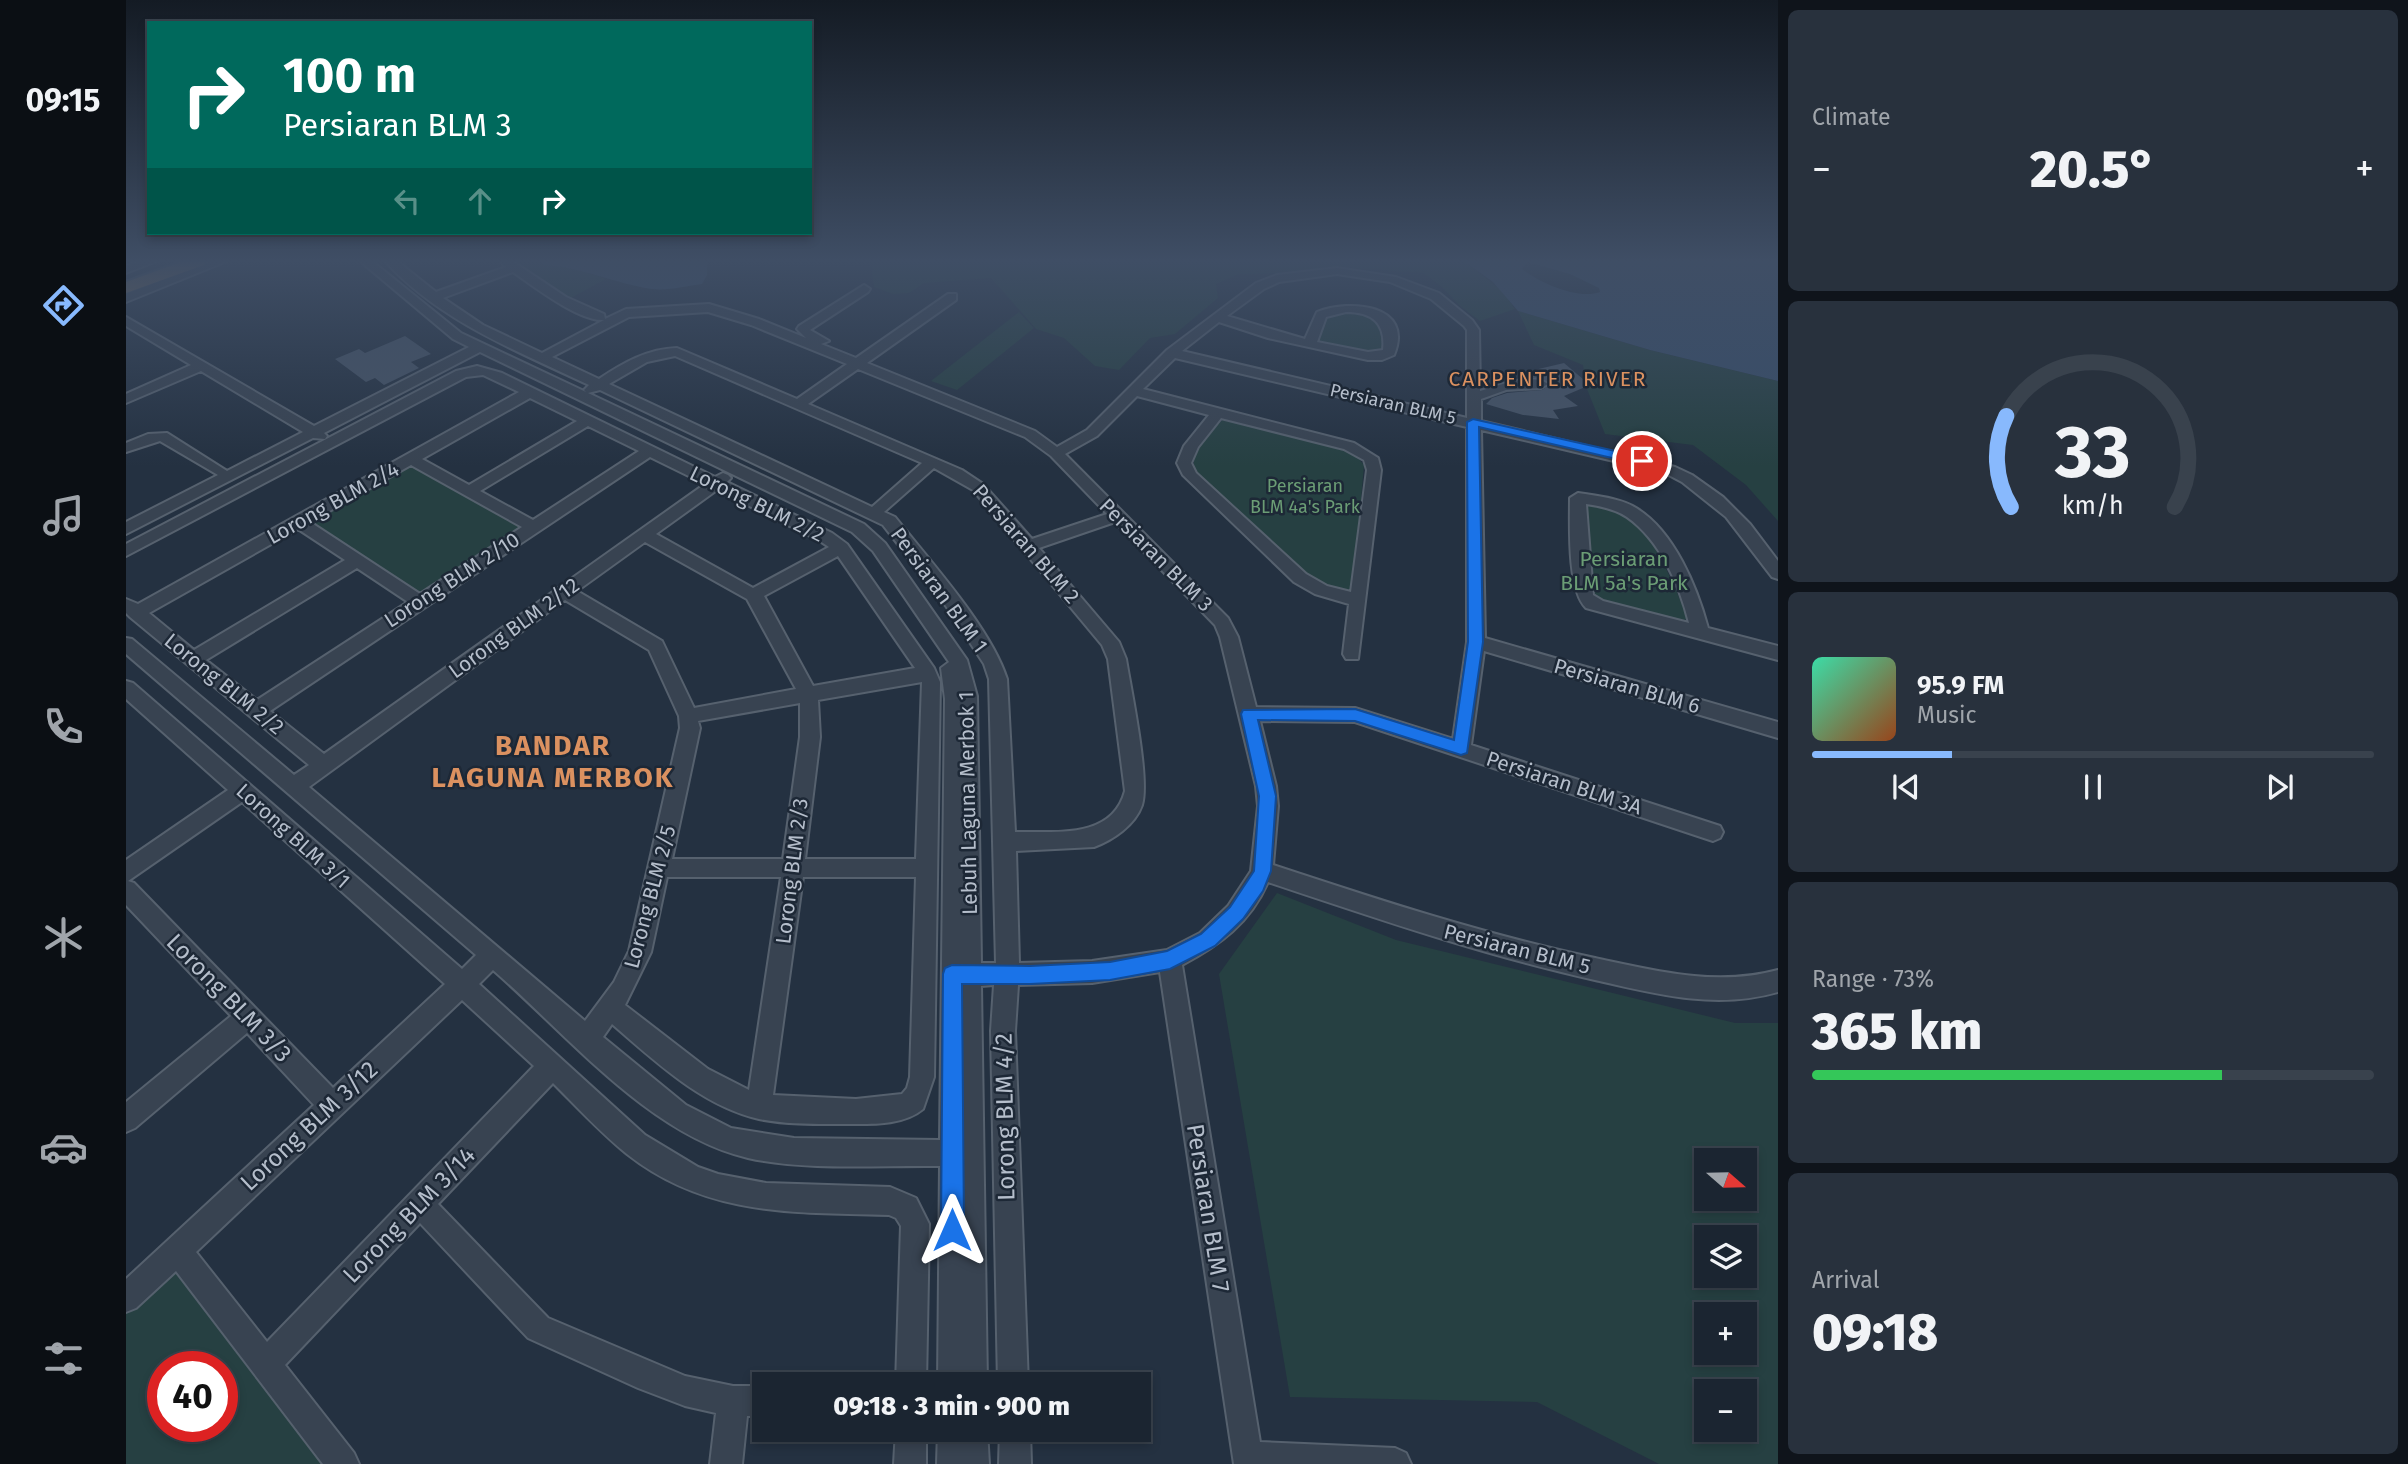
<!DOCTYPE html>
<html lang="en">
<head>
<meta charset="utf-8">
<style>
  body { margin:0; font-family:"Fira Sans",sans-serif; background:#28313d; color:#f1f3f6; height:100vh; display:flex; flex-direction:column; font-size:26px; white-space:nowrap }
  * { box-sizing:border-box; margin:0 }
  p { font-size:23px; color:#a0a5ab }
  .icon { flex:none; width:38px; height:38px; fill:none; stroke:currentColor; stroke-width:2; stroke-linecap:round; stroke-linejoin:round }
  .map { position:relative; flex:1; overflow:hidden }
  .sheet { display:flex; flex-direction:column; gap:10px; padding:10px; background:#0f141b; width:630px }
  .sheet>* { flex:none }
  .top-card { position:absolute; left:21px; top:21px; width:665px; height:214px; border-radius:0px; box-shadow:0 4px 10px #0003,0 0 0 2px #39424d; background:#00695c; color:#fff; overflow:hidden }
  .needle { width:46px; rotate:110deg }
  .fabs { position:absolute; left:1568px; top:1148px; display:grid; gap:14px }
  .fabs a { display:grid; place-items:center; width:63px; height:63px; border-radius:0px; background:#1b2531; box-shadow:0 4px 10px #0003,0 0 0 2px #39424d; font-size:35px }
  .speed { position:absolute; left:21px; top:1351px; display:flex; gap:14px; font-size:35px; font-weight:700; text-align:center }
  .speed>* { display:grid; place-content:center; width:91px; height:91px; border-radius:50%; background:#1b2531; box-shadow:0 4px 10px #0003,0 0 0 2px #39424d; line-height:1 }
  .speed .limit { border:10px solid #d22; background:#fff; color:#111 }
  .pin { position:absolute; display:grid; place-items:center; width:60px; height:60px; color:#fff; margin:-30px; border:4px solid #fff; border-radius:50%; box-shadow:0 2px 7px #0007 }
  .me { position:absolute; width:77px; margin:-38px; rotate:0deg; stroke-linejoin:round; filter:drop-shadow(0 0 5px #0008) }
  .turn { display:flex; align-items:center; gap:24px; height:147px; padding:0 21px; font-size:32px }
  .turn .icon { width:91px; height:91px; stroke-width:2.5 }
  .turn b { display:block; font-size:49px; line-height:60px }
  .lanes { display:flex; align-items:center; height:66px; padding:0 21px; background:#0003; justify-content:center; gap:35px; direction:ltr }
  .lanes .off { opacity:.35 }
  .big { font-size:52px; font-weight:800; line-height:1.1 }
  .sheet .widget { flex:1; display:flex; flex-direction:column; justify-content:center; gap:10px; min-width:0; padding:0 24px; border-radius:10px; background:#28313d }
  .sheet .dial { align-items:center; gap:0 }
  .dial svg { height:182px; overflow:visible; fill:none; stroke:#39424d; stroke-width:7; stroke-linecap:round; text-anchor:middle }
  .dial text { fill:#f1f3f6; stroke:none }
  .song { display:flex; align-items:center; gap:21px }
  .cover { width:84px; height:84px; border-radius:10px; background:linear-gradient(135deg,hsl(160 70% 55%),hsl(20 70% 35%)) }
  .played { height:7px; border-radius:4px; background:linear-gradient(90deg,#88b9fd 25%,#39424d 25%) }
  .keys { display:flex; justify-content:space-around; direction:ltr }
  .heat { display:flex; justify-content:space-between; align-items:center; font-size:38px; direction:ltr }
  .charge { height:10px; border-radius:5px; background:linear-gradient(90deg,#34c759 73%,#39424d 0) }
  .trip { position:absolute; left:626px; top:1372px; width:399px; height:70px; border-radius:0px; background:#1b2531; box-shadow:0 4px 10px #0003,0 0 0 2px #39424d; font-weight:800; line-height:70px; text-align:center }
  main { display:flex; flex:1; min-height:0 }
  .dock { display:flex; flex-direction:column; width:126px; justify-content:space-around; align-items:center; background:#0b0f14; color:#a0a5ab }
  .dock .icon { width:49px; height:49px }
  .dock .active { color:#88b9fd }
  .dock b { font-size:32px; color:#f1f3f6 }
  .map>svg:first-child { display:block }
</style>
</head>
<body>
<main>
<nav class="dock">
<b>09:15</b>
<svg class="icon active" aria-label="directions" viewBox="0 0 24 24"><path d="M12 3l9 9-9 9-9-9zM9 14v-3h6M13 9l2 2-2 2"/></svg>
<svg class="icon" aria-label="music" viewBox="0 0 24 24"><path d="M9 18V5l10-2v13"/><circle cx="6" cy="18" r="3"/><circle cx="16" cy="16" r="3"/></svg>
<svg class="icon" aria-label="phone" viewBox="0 0 24 24"><path d="M5 4h4l2 5-3 2q2 4 5 5l2-3 5 2v4C11 20 4 13 5 4z"/></svg>
<svg class="icon" aria-label="climate" viewBox="0 0 24 24"><path d="M12 3v18M4 7l16 10M4 17L20 7"/></svg>
<svg class="icon" aria-label="car" viewBox="0 0 24 24"><path d="M5 17H2v-5l4-1 3-4h7l3 4 3 1v5h-3M9 17h6M6 11h13"/><circle cx="7" cy="17" r="2"/><circle cx="17" cy="17" r="2"/></svg>
<svg class="icon" aria-label="filters" viewBox="0 0 24 24"><path d="M4 7h16M4 17h16"/><circle cx="9" cy="7" r="2"/><circle cx="15" cy="17" r="2"/></svg>
</nav>
<div class="map">
<svg width="1652" height="1464" viewBox="0 0 1652 1464">
  <rect width="100%" height="100%" fill="#243141"/>
  <g fill="#264042" fill-rule="evenodd">
    <path d="M386 261C418 261 450 268 480 279L443 299Z"/>
    <polygon points="745,261 1338,261 1376,291 1389,309 1354,321 1334,306 1315,286 1297,273 1212,267 1157,273 1113,274 1090,284 1092,298 1049,334 1024,338 993,370 969,366 938,338 910,329 865,278 798,283 783,293 767,294 748,287"/>
    <polygon points="1392,311 1524,350 1652,381 1652,521 1620,485 1567,445 1479,434 1461,389 1457,365 1408,345"/>
    <polygon points="893,312 908,328 831,390 805,381"/>
    <polygon points="1222,312 1243,315 1258,328 1257,350 1243,352 1189,341 1200,316"/>
    <path d="M1099 417 1224 449 1238 465 1227 594 1187 582 1068 471C1065 447 1084 434 1099 417Z"/>
    <polygon points="285,463 398,527 293,595 179,523"/>
    <path d="M1463 503C1479 507 1496 510 1509 521 1529 539 1549 588 1560 613V619L1553 623 1476 603 1464 595 1457 509Z"/>
    <path d="M1151 893 1270 940 1609 1023H1652V1464H1533L1411 1402 1164 1397 1093 974ZM1580 1160H1619V1199H1580ZM1580 1237H1619V1276H1580ZM1580 1314H1619V1353H1580ZM1580 1391H1619V1430H1580Z"/>
    <path d="M45 1267 197 1464H0V1308ZM37 1367H96V1426H37Z"/>
  </g>
  <g fill="#374d69" fill-rule="evenodd">
    <path d="M413 261H581V275L576 284C560 286 542 291 526 289 490 284 456 267 419 265Z"/>
    <path d="M1338 261H1652V381L1524 350 1392 311 1367 282ZM1402 262 1444 274 1473 288 1474 292C1452 300 1414 283 1396 269Z"/>
  </g>
  <g fill="#455365">
    <polygon points="279,336 305,354 285,362 293,368 258,385 249,378 240,382 209,359 233,349 239,353"/>
    <polygon points="1438,363 1464,385 1438,396 1452,406 1427,410 1433,419 1397,415 1360,404 1366,398 1381,393 1416,390 1424,385 1423,382 1407,377 1392,378 1404,371"/>
  </g>
  <g fill="none" stroke-linecap="round" stroke-linejoin="round">
    <g stroke="#56616e" stroke-width="4">
      <g id="minor">
        <polygon points="15,261 31,261 0,273 0,266"/>
        <polygon points="86,261 101,261 0,302 0,294"/>
        <path d="M234 261H246L335 333 460 392 458 390 463 385C393 352 313 321 259 261H271L310 292 380 267 374 261H386L440 297 478 314 479 319 500 309 583 304 633 319 680 338 671 329 673 326 738 285 744 289 742 292 684 330 703 341 695 344 730 358 822 294H830V300L741 363 909 431 931 447 961 430 1041 350 1130 283 1151 275 1211 268 1270 277 1313 293 1346 320 1353 330 1354 391C1371 386 1406 372 1422 384L1415 388 1380 390 1355 399V421L1549 467 1566 475 1597 497 1624 524 1652 561V579L1646 577 1600 517 1556 482 1539 473 1355 430 1359 638 1652 722V738L1358 651 1345 745 1594 826 1597 832 1594 838 1587 841 1229 722 1134 721 1150 786 1152 806 1147 865C1253 900 1360 935 1469 958 1530 971 1590 987 1652 970V992C1590 1010 1530 994 1469 980 1357 955 1250 918 1142 882 1124 923 1094 945 1056 965L1134 1442 1269 1448 1280 1453 1285 1464H1108L1034 972 966 983 892 985 889 1031 902 1384H872L865 1031 868 985 855 986 861 1384H812L814 1166C755 1165 679 1171 622 1158 523 1135 442 1035 367 970L353 984 519 1135 572 1167 592 1174 640 1183 764 1187 790 1198 803 1224 800 1384H770L775 1226 770 1218 763 1215C668 1212 581 1217 501 1154 475 1133 451 1107 427 1083L312 1204 422 1318 559 1376 607 1386H639V1416H621L616 1464H584L590 1413 559 1406 512 1388 402 1338 294 1223 159 1365 228 1453 233 1464H197L50 1271 10 1308 0 1312V1279L188 1105 121 1033 9 1128 0 1132V1102L105 1016 0 905V860L102 790 0 699V681L7 683 336 969 350 955 0 654V638L6 639 168 775 183 765 4 617 0 613V599L12 604 393 392 357 375 340 377 0 556V544L330 371 351 366 376 373 589 477 597 473 602 475 605 478 601 482 706 533 721 544 808 668 814 682 808 1077 797 1109C778 1125 748 1124 725 1124 695 1124 662 1125 633 1119 576 1106 529 1061 486 1024L477 1037 560 1105 605 1128 668 1138 814 1140 819 699 815 668 823 662 747 551 726 532 354 352 198 433 201 436 199 439 187 438 0 534V522L92 475 34 441 0 452V443L22 434 41 433 101 471 177 432 75 371 0 403V394L65 365 0 326V317L188 426 343 347 327 339ZM387 272C407 286 454 322 478 320L416 353 357 325 317 298ZM1211 274 1264 282 1305 299 1338 326 1341 330V418L1056 351 1093 322 1142 338 1242 360H1256L1268 355C1289 304 1223 299 1191 312L1179 339 1101 316 1138 289 1153 282ZM582 312 625 325 721 364 671 399 551 348C521 349 497 363 473 379L426 357 503 317ZM1220 312C1246 312 1260 323 1257 350L1242 352 1191 342 1200 317ZM549 356 796 463 746 507 483 384 521 362ZM1049 358 1341 427V642L1327 739 1229 708 1130 707 1112 637 1102 618 939 454 971 436 1011 396 1083 415 1058 446 1051 463 1057 475 1168 582 1189 594 1223 604 1217 654 1220 659H1232L1255 470 1252 458 1228 443 1017 389ZM732 369 899 437 925 456 981 514 906 539 857 484 836 470 682 404ZM474 390 757 525 820 606 858 664 863 679 870 963H855L851 696 841 660 759 543 738 524 462 393ZM404 398 451 421 343 485 296 459ZM1095 418 1218 449 1238 460 1241 470 1225 592 1201 586 1180 574 1070 473 1065 463 1072 447ZM462 426 513 451 407 520 354 491ZM524 457 579 484 198 754 144 711ZM285 465 396 527 294 594 184 522ZM808 468 847 490 976 645 982 659 999 791C986 840 929 831 889 832L881 679C865 628 803 560 769 517L758 512ZM591 490 694 541 703 547 627 588 530 534ZM989 522 1089 625 1094 637 1130 786 1132 806 1125 871 1102 906 1074 933 1041 950 966 961 893 963 890 851 968 847C987 840 1009 825 1016 805 1024 779 1005 690 1000 659L993 642 913 548ZM172 529 219 560 68 650 23 613ZM519 542 621 599 670 689 568 708 536 641 451 591ZM712 556 789 668 687 686 638 596ZM231 568 282 602 131 700 80 660ZM439 600 523 650 553 716 554 728 503 951 488 982 459 1021 183 787ZM796 682 790 859H679L694 737 692 700ZM674 703V737L657 859H546L574 728 572 721ZM116 802 319 984 207 1088 8 883 2 881ZM541 877H655L623 1090 582 1069 499 1005 525 952ZM677 877H790L784 1077 781 1088 776 1094 730 1099 647 1095ZM336 1000 408 1066 141 1342 70 1252Z"/>
        <path d="M1452 493C1471 496 1494 498 1510 508 1548 531 1571 587 1582 628L1652 646V660L1460 608C1441 589 1444 525 1444 498ZM1460 504C1474 506 1489 509 1501 517 1534 540 1554 586 1563 623L1477 601 1467 595Z"/>
        <polygon points="770,1430 800,1430 800,1464 768,1464"/>
        <polygon points="812,1430 861,1430 863,1464 811,1464"/>
        <polygon points="874,1430 904,1430 905,1464 873,1464"/>
      </g>
    </g>
    <g stroke="#434e5b" stroke-width="4">
      <polygon id="highway" points="58,261 80,261 78,265 0,293 0,282"/>
    </g>
    <use href="#minor" fill="#384351" fill-rule="evenodd"/>
    <use href="#highway" fill="#776855" fill-rule="evenodd"/>
  </g>
  <linearGradient id="sky" x2="0" y2="1"><stop stop-color="#141b24"/><stop offset="0.56" stop-color="#3f4e65"/><stop offset="1" stop-color="#3f4e65" stop-opacity="0"/></linearGradient>
  <rect width="1652" height="466" fill="url(#sky)"/>
  <polygon fill="#1a73e8" stroke="#114b97" stroke-width="2" points="1347,419 1516,457 1522,461 1516,465 1353,427 1357,642 1341,753 1335,755 1229,721 1132,720 1150,796 1145,871 1137,891 1117,919 1089,946 1044,969 984,980 904,984 836,984 838,1230 834,1238 826,1241 818,1238 815,1230 817,974 819,968 826,965 904,966 984,962 1041,951 1075,934 1104,907 1128,871 1133,796 1115,714 1117,710 1229,709 1328,740 1342,642 1341,422"/>
  <g text-anchor="middle" dominant-baseline="central" stroke-width="5" stroke-linejoin="round" paint-order="stroke">
    <g font-size="18" fill="#b5becb" stroke="#1d2836">
      <text transform="translate(1267 404) rotate(13)">Persiaran BLM 5</text>
    </g>
    <g font-size="18" fill="#6b9d75" stroke="#1d2836">
      <text x="1179" y="486">Persiaran<tspan x="1179" dy="21">BLM 4a's Park</tspan></text>
    </g>
    <g font-size="21" letter-spacing="2" fill="#db9160" stroke="#1d2836">
      <text x="1422" y="379">CARPENTER RIVER</text>
    </g>
    <g font-size="21" fill="#b5becb" stroke="#1d2836">
      <text transform="translate(207 503) rotate(-29)">Lorong BLM 2/4</text>
      <text transform="translate(631 504) rotate(26)">Lorong BLM 2/2</text>
      <text transform="translate(900 544) rotate(49)">Persiaran BLM 2</text>
      <text transform="translate(1030 555) rotate(45)">Persiaran BLM 3</text>
      <text transform="translate(326 580) rotate(-33)">Lorong BLM 2/10</text>
      <text transform="translate(813 590) rotate(54)">Persiaran BLM 1</text>
      <text transform="translate(388 628) rotate(-36)">Lorong BLM 2/12</text>
      <text transform="translate(98 684) rotate(39)">Lorong BLM 2/2</text>
      <text transform="translate(1501 686) rotate(16)">Persiaran BLM 6</text>
      <text transform="translate(1438 783) rotate(18)">Persiaran BLM 3A</text>
      <text transform="translate(842 803) rotate(-91)">Lebuh Laguna Merbok 1</text>
      <text transform="translate(167 836) rotate(42)">Lorong BLM 3/1</text>
      <text transform="translate(666 871) rotate(-83)">Lorong BLM 2/3</text>
      <text transform="translate(524 897) rotate(-75)">Lorong BLM 2/5</text>
      <text transform="translate(1391 949) rotate(14)">Persiaran BLM 5</text>
    </g>
    <g font-size="21" fill="#6b9d75" stroke="#1d2836">
      <text x="1498" y="559">Persiaran<tspan x="1498" dy="24">BLM 5a's Park</tspan></text>
    </g>
    <g font-size="24" fill="#b5becb" stroke="#1d2836">
      <text transform="translate(103 998) rotate(46)">Lorong BLM 3/3</text>
      <text transform="translate(879 1117) rotate(-91)">Lorong BLM 4/2</text>
      <text transform="translate(183 1126) rotate(-43)">Lorong BLM 3/12</text>
      <text transform="translate(1082 1208) rotate(81)">Persiaran BLM 7</text>
      <text transform="translate(283 1215) rotate(-46)">Lorong BLM 3/14</text>
    </g>
    <g font-size="28" font-weight="bold" letter-spacing="2" fill="#db9160" stroke="#1d2836">
      <text x="427" y="745">BANDAR<tspan x="427" dy="32">LAGUNA MERBOK</tspan></text>
    </g>
  </g>
</svg>
<div class="fabs">
<a><svg class="needle" viewBox="-14 -14 28 28"><path d="M0-13l5 13h-10z" fill="#e53935"/><path d="M0 13l5-13h-10z" fill="#a0a5ab"/></svg></a>
<a><svg class="icon" aria-label="layers" viewBox="0 0 24 24"><path d="M12 4l9 5-9 5-9-5zM3 14l9 5 9-5"/></svg></a>
<a>+</a>
<a>−</a>
</div>
<div class="speed"><div class="limit">40</div></div>
<div class="pin" style="left:1516px;top:461px;background:#d93025"><svg class="icon" aria-label="arrive" viewBox="0 0 24 24"><path d="M6 21V4h12l-3 4 3 4H6"/></svg></div>
<svg class="me" style="left:826px;top:1230px" viewBox="-20 -20 40 40"><path d="M0-17L14 15 0 8-14 15z" fill="#1a73e8" stroke="#fff" stroke-width="4"/></svg>
<div class="trip">09:18 · 3 min · 900 m</div>
<div class="top-card">
<div class="turn"><svg class="icon" aria-label="right" viewBox="0 0 24 24"><path d="M7 20v-9h11M14 6l5 5-5 5"/></svg><div><b>100 m</b>Persiaran BLM 3</div></div>
<div class="lanes"><svg class="icon off" aria-label="left" viewBox="0 0 24 24"><path d="M17 20v-9H6M10 6l-5 5 5 5"/></svg><svg class="icon off" aria-label="ahead" viewBox="0 0 24 24"><path d="M12 20V5M6 11l6-6 6 6"/></svg><svg class="icon" aria-label="right" viewBox="0 0 24 24"><path d="M7 20v-9h11M14 6l5 5-5 5"/></svg></div>
</div>
</div>
<section class="sheet">
<div class="widget"><p>Climate</p>
<div class="heat"><a>−</a><b class="big">20.5°</b><a>+</a></div>
</div>
<div class="widget dial"><svg viewBox="0 0 100 80">
<path d="M14 69A42 42 0 1 1 86 69"/>
<path d="M14 69A42 42 0 0 1 12 29" stroke="#88b9fd"/>
<text x="50" y="56" font-size="32" font-weight="700">33</text>
<text x="50" y="72" font-size="11">km/h</text>
</svg></div>
<div class="widget">
<div class="song"><i class="cover"></i><div><b>95.9 FM</b><p>Music</p></div></div>
<div class="played"></div>
<div class="keys"><svg class="icon" aria-label="previous" viewBox="0 0 24 24"><path d="M18 5L8 12l10 7zM5 5v14"/></svg><svg class="icon" aria-label="pause" viewBox="0 0 24 24"><path d="M8 5v14M16 5v14"/></svg><svg class="icon" aria-label="next" viewBox="0 0 24 24"><path d="M6 5l10 7-10 7zM19 5v14"/></svg></div>
</div>
<div class="widget"><p>Range · 73%</p><b class="big">365 km</b><div class="charge"></div></div>
<div class="widget"><p>Arrival</p><b class="big">09:18</b></div>
</section>
</main>
</body>
</html>
